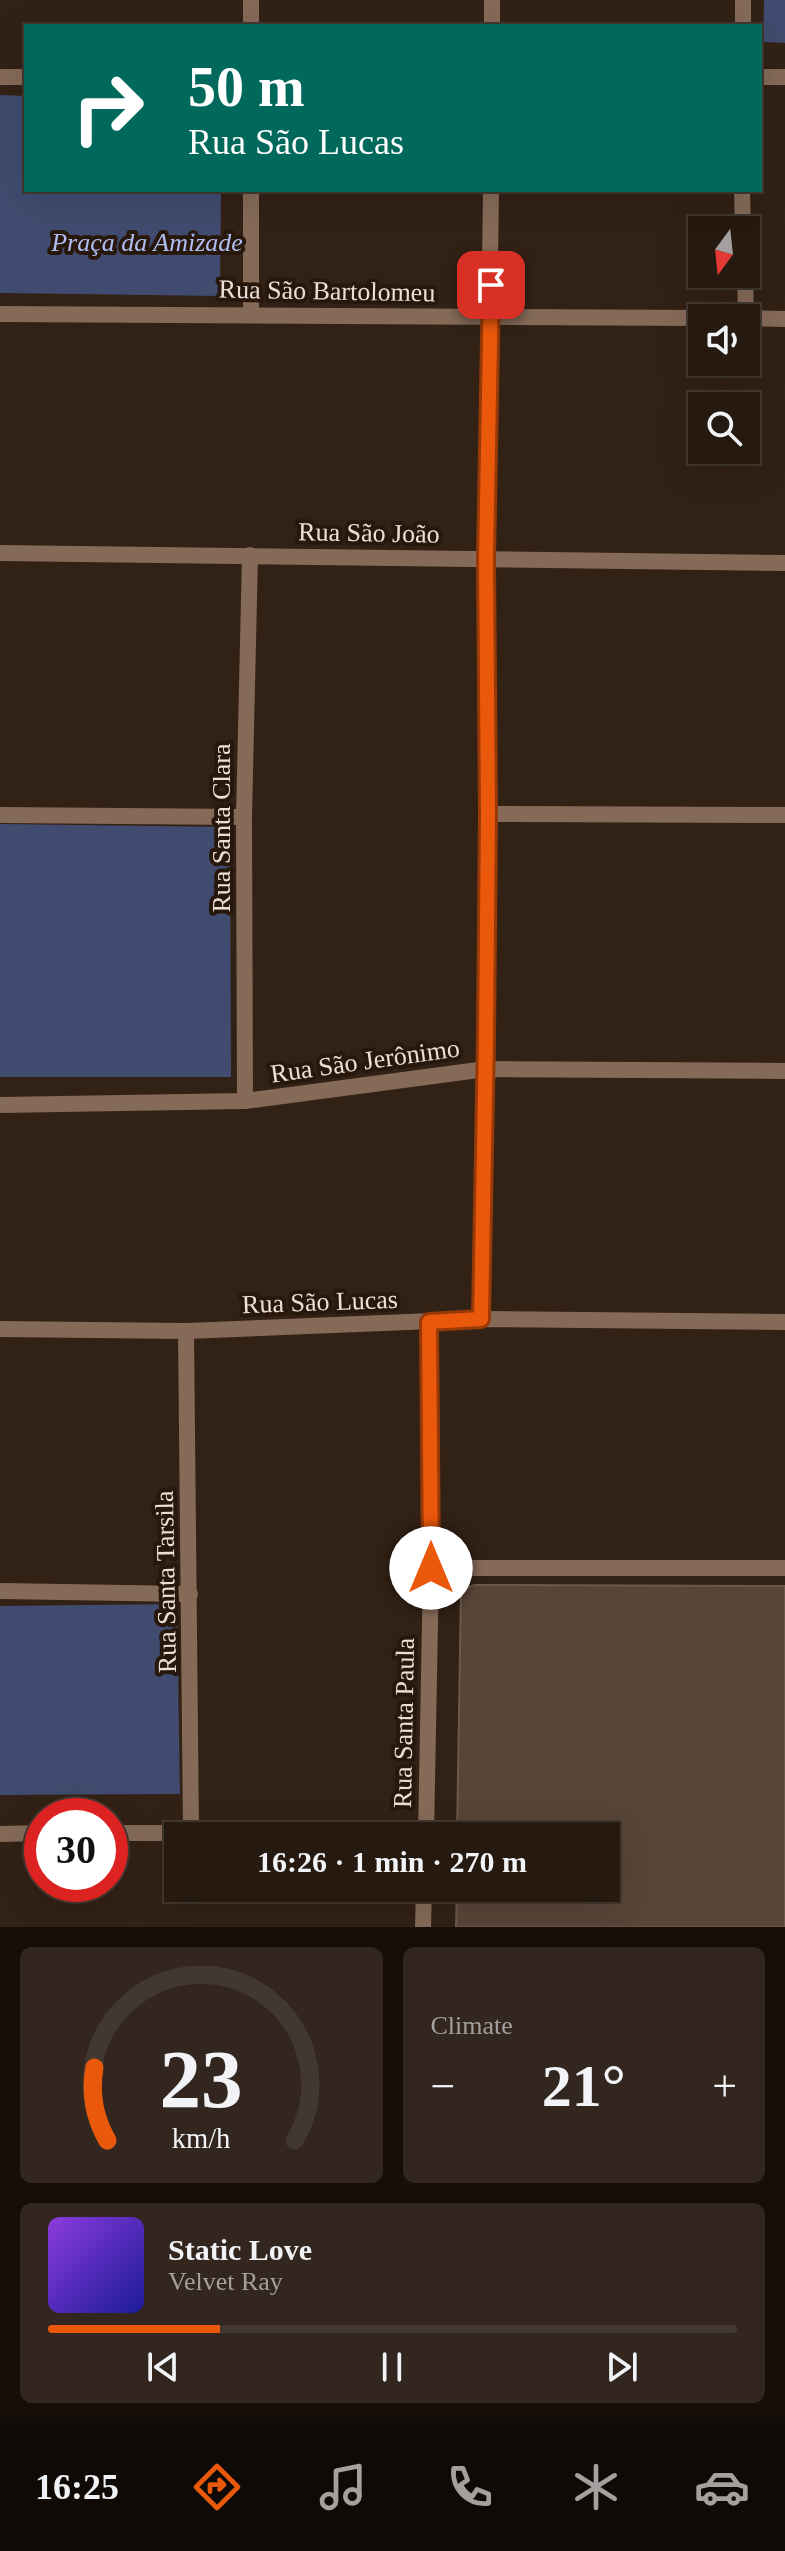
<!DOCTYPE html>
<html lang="en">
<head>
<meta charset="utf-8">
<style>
  body { margin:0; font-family:Georgia,serif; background:#32261e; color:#f1f3f6; height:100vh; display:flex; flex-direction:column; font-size:30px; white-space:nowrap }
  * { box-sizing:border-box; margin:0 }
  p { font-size:26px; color:#a4a09f }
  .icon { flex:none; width:44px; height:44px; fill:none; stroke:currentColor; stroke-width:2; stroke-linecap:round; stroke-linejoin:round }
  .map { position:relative; height:1927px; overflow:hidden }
  .details { display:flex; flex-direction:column; gap:20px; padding:20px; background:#150e09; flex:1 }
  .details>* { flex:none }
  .top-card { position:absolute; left:24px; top:24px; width:738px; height:168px; border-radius:0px; box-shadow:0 8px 32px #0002,0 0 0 2px #423830; background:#00695c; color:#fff; overflow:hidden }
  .needle { width:52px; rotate:195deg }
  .buttons { position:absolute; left:688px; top:216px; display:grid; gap:16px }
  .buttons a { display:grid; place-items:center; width:72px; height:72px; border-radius:0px; background:#261910; box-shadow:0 8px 32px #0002,0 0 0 2px #423830; font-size:40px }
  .speed { position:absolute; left:24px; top:1798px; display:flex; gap:16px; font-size:40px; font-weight:700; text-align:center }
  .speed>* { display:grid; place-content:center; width:104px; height:104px; border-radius:50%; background:#261910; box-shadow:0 8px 32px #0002,0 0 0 2px #423830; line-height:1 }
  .speed .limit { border:12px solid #d22; background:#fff; color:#111 }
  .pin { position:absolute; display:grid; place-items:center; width:68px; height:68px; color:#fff; margin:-34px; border-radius:16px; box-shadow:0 4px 12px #0006 }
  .me { position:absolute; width:88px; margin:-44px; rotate:0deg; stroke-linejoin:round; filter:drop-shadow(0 0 6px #0008) }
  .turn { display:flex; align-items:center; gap:28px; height:168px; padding:0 32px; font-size:36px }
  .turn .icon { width:104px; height:104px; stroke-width:2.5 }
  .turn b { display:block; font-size:56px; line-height:68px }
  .big { font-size:60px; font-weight:600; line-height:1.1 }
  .details .card { flex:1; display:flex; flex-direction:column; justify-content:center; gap:12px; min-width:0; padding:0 28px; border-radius:12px; background:#32261e }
  .details .dial { align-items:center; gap:0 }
  .dial svg { height:208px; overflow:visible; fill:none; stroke:#423830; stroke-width:7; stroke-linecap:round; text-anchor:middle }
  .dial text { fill:#f1f3f6; stroke:none }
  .song { display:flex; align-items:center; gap:24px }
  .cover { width:96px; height:96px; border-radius:12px; background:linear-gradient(135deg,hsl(270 70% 55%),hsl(240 70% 35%)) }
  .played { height:8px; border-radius:4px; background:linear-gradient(90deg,#ea580c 25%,#423830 25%) }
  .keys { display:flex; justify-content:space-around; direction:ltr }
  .heat { display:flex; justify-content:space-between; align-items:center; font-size:44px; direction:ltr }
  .details .tiles { flex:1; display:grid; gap:20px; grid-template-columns:1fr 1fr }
  .card:last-child { grid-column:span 2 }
  .trip { position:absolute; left:164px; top:1822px; width:456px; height:80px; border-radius:0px; background:#261910; box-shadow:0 8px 32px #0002,0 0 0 2px #423830; font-weight:600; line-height:80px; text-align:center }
  .dock { display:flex; height:128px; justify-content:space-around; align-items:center; background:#0f0a06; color:#a4a09f }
  .dock .icon { width:56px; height:56px }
  .dock .selected { color:#ea580c }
  .dock b { font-size:36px; color:#f1f3f6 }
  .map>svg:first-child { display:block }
</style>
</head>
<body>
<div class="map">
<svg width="785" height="1927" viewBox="0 0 785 1927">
  <rect width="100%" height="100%" fill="#322115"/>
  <g fill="#414b6f">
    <polygon points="764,0 785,0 785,43 763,42"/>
    <polygon points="0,95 26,96 26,190 221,190 220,296 0,293"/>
    <polygon points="0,824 230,827 231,1077 0,1077"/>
    <polygon points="177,1604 180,1794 0,1795 0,1606"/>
  </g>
  <polygon fill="#584538" stroke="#6d594c" stroke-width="2" points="474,1585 785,1586 785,1927 456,1927 457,1888 606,1888 606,1836 457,1836 461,1590"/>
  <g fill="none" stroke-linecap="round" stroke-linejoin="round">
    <g stroke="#856a58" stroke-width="16">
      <polyline points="743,0 743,26"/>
      <polyline points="251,26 251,0"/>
      <polyline points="492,26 492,0"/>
      <polyline points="0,77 26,77"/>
      <polyline points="760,77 785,77"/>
      <polyline points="251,190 251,314"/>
      <polyline points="742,190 743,230"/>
      <polyline points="745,274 746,318"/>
      <polyline points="0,314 702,318"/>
      <polyline points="746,318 785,319"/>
      <polyline points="0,553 785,563"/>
      <polyline points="488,814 785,815"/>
      <polyline points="0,815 244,817"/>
      <polyline points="245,1101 244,817 250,555"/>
      <polyline points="0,1105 245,1101 486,1069 785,1071"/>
      <polyline points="481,1319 486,1069 488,814 486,559 491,190"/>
      <polyline points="0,1329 186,1331 481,1319 785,1322"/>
      <polyline points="186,1331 191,1832"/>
      <polyline points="431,1568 785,1568"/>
      <polyline points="0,1591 190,1594"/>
      <polyline points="110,1833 426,1833"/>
      <polyline points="0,1834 42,1833"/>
      <polyline points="426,1836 431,1568 429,1322"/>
      <polyline points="423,1927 424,1888"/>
    </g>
  </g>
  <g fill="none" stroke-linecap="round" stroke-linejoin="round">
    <g stroke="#983908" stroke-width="20">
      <polyline id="route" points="431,1568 429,1322 481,1319 486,1037 488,814 486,559 491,285"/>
    </g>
    <use href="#route" stroke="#ea580c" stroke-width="14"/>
  </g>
  <g text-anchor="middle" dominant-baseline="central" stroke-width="8" stroke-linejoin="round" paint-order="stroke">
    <g font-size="26" font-style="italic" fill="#afbef3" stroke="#28180c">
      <text x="147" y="242">Praça da Amizade</text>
    </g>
    <g font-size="26" fill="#ebdfd8" stroke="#28180c">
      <text transform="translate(327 291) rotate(1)">Rua São Bartolomeu</text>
      <text transform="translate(369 533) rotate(1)">Rua São João</text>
      <text transform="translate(221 828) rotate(-90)">Rua Santa Clara</text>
      <text transform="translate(365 1061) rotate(-8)">Rua São Jerônimo</text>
      <text transform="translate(320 1302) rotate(-2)">Rua São Lucas</text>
      <text transform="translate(166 1582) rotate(-91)">Rua Santa Tarsila</text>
      <text transform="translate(404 1723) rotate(-89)">Rua Santa Paula</text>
    </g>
  </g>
</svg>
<div class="buttons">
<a><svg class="needle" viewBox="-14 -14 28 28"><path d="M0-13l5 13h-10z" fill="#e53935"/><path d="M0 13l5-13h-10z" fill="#a4a09f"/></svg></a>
<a><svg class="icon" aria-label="sound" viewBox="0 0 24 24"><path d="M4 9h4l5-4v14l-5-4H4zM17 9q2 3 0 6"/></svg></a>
<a><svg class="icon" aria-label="search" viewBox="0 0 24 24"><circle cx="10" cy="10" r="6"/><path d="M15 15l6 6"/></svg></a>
</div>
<div class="speed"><div class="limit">30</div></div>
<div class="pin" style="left:491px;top:285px;background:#d93025"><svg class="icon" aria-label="arrive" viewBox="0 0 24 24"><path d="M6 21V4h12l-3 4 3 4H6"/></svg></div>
<svg class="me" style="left:431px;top:1568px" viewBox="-20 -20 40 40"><circle r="19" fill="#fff"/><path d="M0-13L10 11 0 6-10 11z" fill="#ea580c"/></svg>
<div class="trip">16:26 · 1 min · 270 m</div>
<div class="top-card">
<div class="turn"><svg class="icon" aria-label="right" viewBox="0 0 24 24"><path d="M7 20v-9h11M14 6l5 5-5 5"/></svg><div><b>50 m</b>Rua São Lucas</div></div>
</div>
</div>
<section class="details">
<div class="tiles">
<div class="card dial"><svg viewBox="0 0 100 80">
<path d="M14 69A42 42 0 1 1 86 69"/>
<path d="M14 69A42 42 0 0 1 9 41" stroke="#ea580c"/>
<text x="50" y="56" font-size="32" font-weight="700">23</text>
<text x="50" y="72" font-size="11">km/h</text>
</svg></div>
<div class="card"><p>Climate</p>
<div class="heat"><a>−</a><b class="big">21°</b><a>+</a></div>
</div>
<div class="card">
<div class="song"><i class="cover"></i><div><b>Static Love</b><p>Velvet Ray</p></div></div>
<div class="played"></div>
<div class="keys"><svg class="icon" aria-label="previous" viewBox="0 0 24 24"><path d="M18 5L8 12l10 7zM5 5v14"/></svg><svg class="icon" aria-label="pause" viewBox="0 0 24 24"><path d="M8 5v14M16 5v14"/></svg><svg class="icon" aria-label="next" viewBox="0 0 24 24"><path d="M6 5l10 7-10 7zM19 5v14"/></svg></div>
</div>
</div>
</section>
<nav class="dock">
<b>16:25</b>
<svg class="icon selected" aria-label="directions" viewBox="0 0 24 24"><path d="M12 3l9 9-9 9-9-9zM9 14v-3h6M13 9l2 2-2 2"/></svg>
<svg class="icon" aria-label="music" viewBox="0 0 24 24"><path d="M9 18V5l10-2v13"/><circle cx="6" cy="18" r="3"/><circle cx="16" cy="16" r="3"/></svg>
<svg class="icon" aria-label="phone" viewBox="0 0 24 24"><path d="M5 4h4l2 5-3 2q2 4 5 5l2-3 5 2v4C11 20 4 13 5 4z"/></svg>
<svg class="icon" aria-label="climate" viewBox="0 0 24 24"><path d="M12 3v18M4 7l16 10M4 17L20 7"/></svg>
<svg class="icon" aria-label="car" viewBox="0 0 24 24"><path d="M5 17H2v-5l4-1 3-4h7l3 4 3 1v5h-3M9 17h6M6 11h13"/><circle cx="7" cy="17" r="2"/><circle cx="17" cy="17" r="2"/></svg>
</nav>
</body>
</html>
